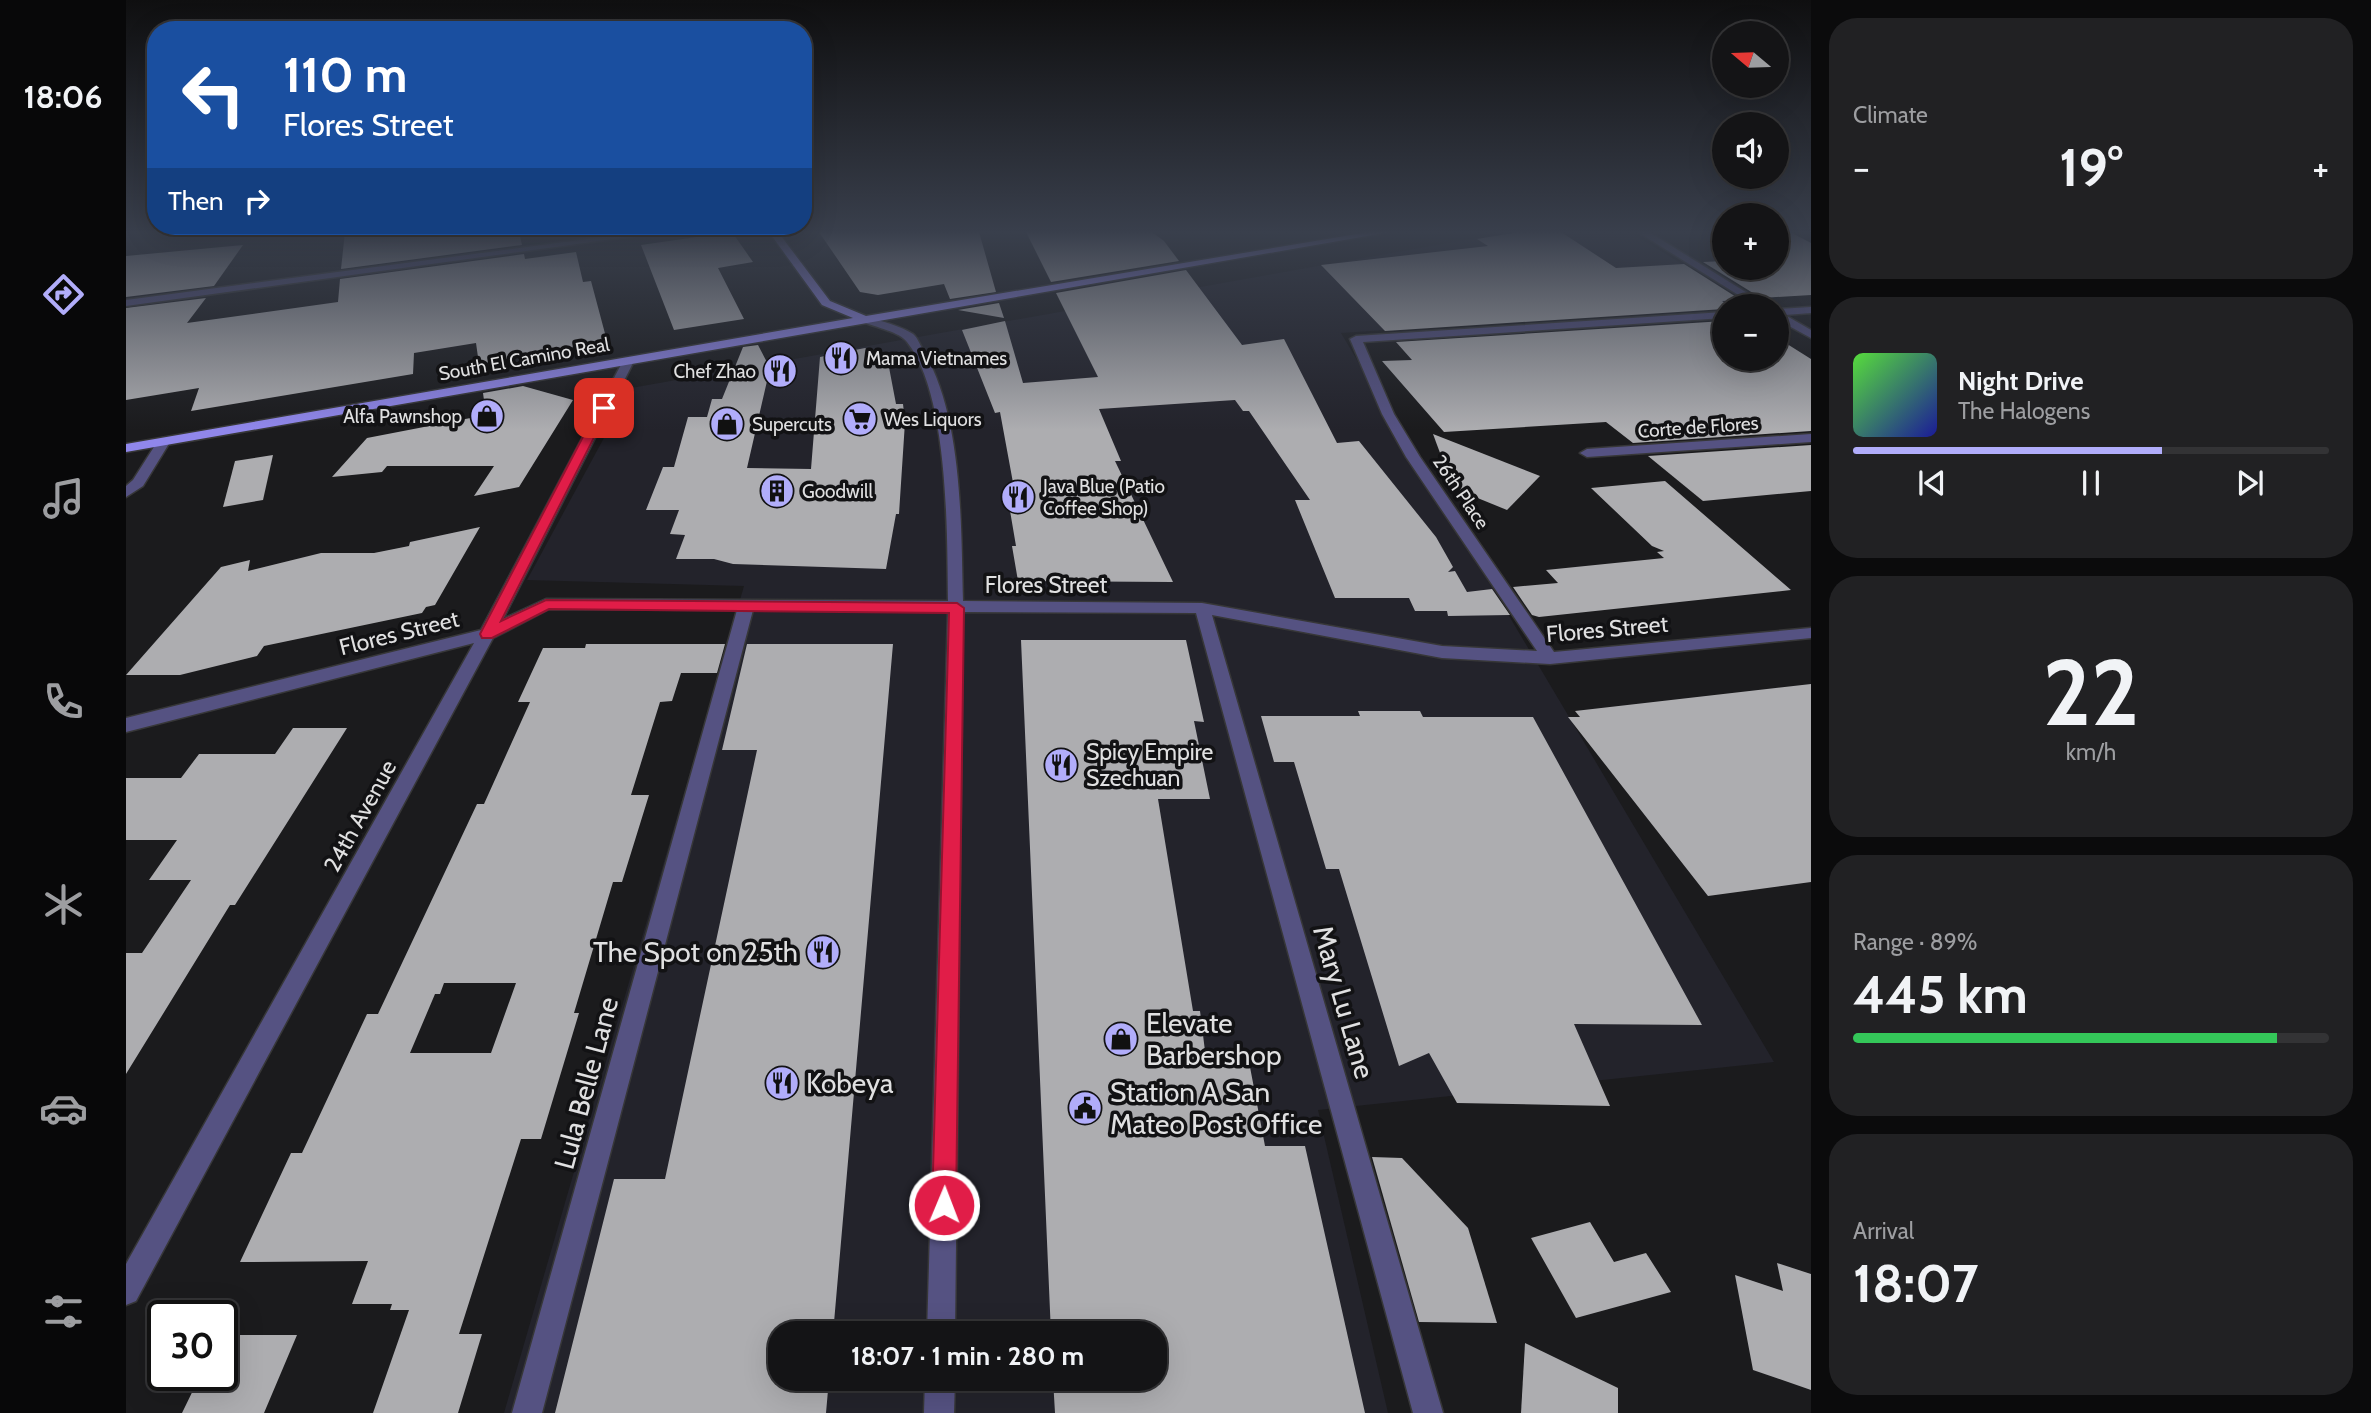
<!DOCTYPE html>
<html lang="en">
<head>
<meta charset="utf-8">
<style>
  body { margin:0; font-family:Cabin,sans-serif; background:#212123; color:#f1f3f6; height:100vh; display:flex; flex-direction:column; font-size:26px; white-space:nowrap }
  * { box-sizing:border-box; margin:0 }
  p { font-size:23px; color:#9d9ea1 }
  .icon { flex:none; width:38px; height:38px; fill:none; stroke:currentColor; stroke-width:2; stroke-linecap:round; stroke-linejoin:round }
  .map { position:relative; flex:1; overflow:hidden }
  .side { display:flex; flex-direction:column; gap:18px; padding:18px; background:#0b0b0c; width:560px }
  .side>* { flex:none }
  .banner { position:absolute; left:21px; top:21px; width:665px; height:214px; border-radius:28px; box-shadow:0 7px 28px #0002,0 0 0 2px #333335; background:#1a4fa0; color:#fff; overflow:hidden }
  .needle { width:46px; rotate:289deg }
  .buttons { position:absolute; left:1586px; top:21px; display:grid; gap:14px }
  .buttons a { display:grid; place-items:center; width:77px; height:77px; border-radius:50%; background:#141416; box-shadow:0 7px 28px #0002,0 0 0 2px #333335; font-size:35px }
  .speed { position:absolute; left:21px; top:1300px; display:flex; gap:14px; font-size:35px; font-weight:700; text-align:center }
  .speed>* { display:grid; place-content:center; width:91px; height:91px; border-radius:50%; background:#141416; box-shadow:0 7px 28px #0002,0 0 0 2px #333335; line-height:1 }
  .speed .limit { border:4px solid #111; border-radius:10px; background:#fff; color:#111 }
  .pin { position:absolute; display:grid; place-items:center; width:60px; height:60px; color:#fff; margin:-30px; border-radius:14px; box-shadow:0 4px 10px #0006 }
  .me { position:absolute; width:77px; margin:-38px; rotate:1deg; stroke-linejoin:round; filter:drop-shadow(0 0 5px #0008) }
  .turn { display:flex; align-items:center; gap:24px; height:147px; padding:0 21px; font-size:32px }
  .turn .icon { width:91px; height:91px; stroke-width:2.5 }
  .turn b { display:block; font-size:49px; line-height:60px }
  .then { display:flex; align-items:center; height:66px; padding:0 21px; background:#0003; gap:14px; font-size:26px }
  .big { font-size:52px; font-weight:700; line-height:1.1 }
  .side .card { flex:1; display:flex; flex-direction:column; justify-content:center; gap:10px; min-width:0; padding:0 24px; border-radius:28px; background:#212123 }
  .side .dial { align-items:center; gap:0 }
  .dial b { font-size:91px; line-height:1 }
  .song { display:flex; align-items:center; gap:21px }
  .cover { width:84px; height:84px; border-radius:10px; background:linear-gradient(135deg,hsl(110 70% 55%),hsl(240 70% 35%)) }
  .played { height:7px; border-radius:4px; background:linear-gradient(90deg,#b1adfa 65%,#333335 65%) }
  .keys { display:flex; justify-content:space-around; direction:ltr }
  .heat { display:flex; justify-content:space-between; align-items:center; font-size:38px; direction:ltr }
  .charge { height:10px; border-radius:5px; background:linear-gradient(90deg,#34c759 89%,#333335 0) }
  .trip { position:absolute; left:642px; top:1321px; width:399px; height:70px; border-radius:28px; background:#141416; box-shadow:0 7px 28px #0002,0 0 0 2px #333335; font-weight:700; line-height:70px; text-align:center }
  main { display:flex; flex:1; min-height:0 }
  .menu { display:flex; flex-direction:column; width:126px; justify-content:space-around; align-items:center; background:#080809; color:#9d9ea1 }
  .menu .icon { width:49px; height:49px }
  .menu .active { color:#b1adfa }
  .menu b { font-size:32px; color:#f1f3f6 }
  .map>svg:first-child { display:block }
</style>
</head>
<body>
<main>
<nav class="menu">
<b>18:06</b>
<svg class="icon active" aria-label="directions" viewBox="0 0 24 24"><path d="M12 3l9 9-9 9-9-9zM9 14v-3h6M13 9l2 2-2 2"/></svg>
<svg class="icon" aria-label="music" viewBox="0 0 24 24"><path d="M9 18V5l10-2v13"/><circle cx="6" cy="18" r="3"/><circle cx="16" cy="16" r="3"/></svg>
<svg class="icon" aria-label="phone" viewBox="0 0 24 24"><path d="M5 4h4l2 5-3 2q2 4 5 5l2-3 5 2v4C11 20 4 13 5 4z"/></svg>
<svg class="icon" aria-label="climate" viewBox="0 0 24 24"><path d="M12 3v18M4 7l16 10M4 17L20 7"/></svg>
<svg class="icon" aria-label="car" viewBox="0 0 24 24"><path d="M5 17H2v-5l4-1 3-4h7l3 4 3 1v5h-3M9 17h6M6 11h13"/><circle cx="7" cy="17" r="2"/><circle cx="17" cy="17" r="2"/></svg>
<svg class="icon" aria-label="filters" viewBox="0 0 24 24"><path d="M4 7h16M4 17h16"/><circle cx="9" cy="7" r="2"/><circle cx="15" cy="17" r="2"/></svg>
</nav>
<div class="map">
<svg width="1685" height="1413" viewBox="0 0 1685 1413">
  <rect width="100%" height="100%" fill="#1b1b1d"/>
  <path fill="#23232b" fill-rule="evenodd" d="M1384 232H1504L1624 306 1215 333 1648 1062 1192 1110 1262 1413H378L618 586 401 580 505 388ZM654 1334H1029V1379H654Z"/>
  <g fill="#adadb0" fill-rule="evenodd">
    <polygon points="219,232 393,232 396,245 215,269"/>
    <polygon points="606,232 627,262 592,268 618,319 548,330 515,245"/>
    <polygon points="693,232 853,232 870,292 824,299 818,284 752,295 734,292"/>
    <polygon points="900,232 1026,232 1038,241 1053,261 925,282"/>
    <polygon points="1393,232 1435,232 1490,268 1558,264 1615,300 1596,301 1603,306 1598,306 1598,309 1259,331 1195,265 1362,246 1351,239"/>
    <polygon points="1650,232 1664,232 1685,243 1685,295 1635,298 1577,262 1598,261 1598,268 1650,268"/>
    <polygon points="117,245 88,286 0,297 0,256"/>
    <polygon points="450,252 457,282 465,281 481,341 353,364 350,343 288,353 287,374 65,411 73,388 0,400 0,308 80,298 61,323 212,302 214,279 398,254 399,259"/>
    <polygon points="1060,270 1116,345 1158,339 1211,443 1233,441 1310,537 1327,567 1322,572 1329,571 1341,592 1366,589 1384,615 1322,616 1321,611 1289,611 1283,598 1209,598 1169,500 1184,500 1123,411 1117,411 1109,400 973,409 995,461 989,461 1047,582 892,581 886,546 890,546 882,499 890,499 874,412 869,413 836,330 879,321 897,383 972,377 930,293"/>
    <polygon points="873,303 878,318 832,310"/>
    <polygon points="1598,321 1598,359 1650,359 1650,337 1685,359 1685,431 1507,443 1480,422 1318,432 1256,361 1286,360 1270,342"/>
    <polygon points="632,345 644,368 621,468 685,469 694,357 739,348 762,362 770,404 777,404 779,422 773,514 770,514 760,569 607,564 588,559 550,559 559,535 544,534 553,510 520,510 537,467 548,467 562,417 581,417 586,399 596,399 617,347"/>
    <polygon points="397,386 447,400 393,487 348,496 368,466 261,466 256,472 206,477 241,438 360,415 357,393"/>
    <polygon points="1307,434 1414,476 1381,510 1327,488"/>
    <polygon points="1685,445 1685,491 1577,501 1522,456"/>
    <polygon points="147,455 137,500 97,507 109,461"/>
    <polygon points="1539,481 1665,590 1413,617 1406,615 1387,587 1432,583 1420,570 1538,558 1531,552 1538,551 1526,546 1465,488"/>
    <polygon points="354,527 309,605 300,607 296,613 138,646 131,656 54,675 0,675 95,567 124,560 122,571 195,553 248,553 283,546 284,542"/>
    <polygon points="895,640 1060,640 1078,722 1068,721 1084,799 1032,799 1067,1011 1074,1011 1081,1067 1124,1067 1139,1146 1179,1146 1239,1413 929,1413 927,1379 1029,1379 1029,1334 925,1334"/>
    <path d="M460 644H599L591 673H555L546 701 534 702 505 795H523L496 882H487L448 1013H453L415 1139H395L333 1334H356L332 1413H247L283 1310H264L266 1304H226L242 1261 114 1262 165 1153H176L241 1014H252L351 804H358L404 702H392L417 648H459ZM318 983H390L365 1053H284L309 994H314Z"/>
    <polygon points="621,644 767,644 707,1334 654,1334 654,1379 703,1379 700,1413 429,1413 488,1179 539,1179 631,750 596,750"/>
    <polygon points="1685,684 1685,882 1582,896 1442,717 1454,717 1449,711"/>
    <polygon points="1232,711 1294,711 1297,717 1407,717 1576,1025 1448,1024 1484,1106 1331,1103 1303,1053 1273,1066 1213,869 1200,869 1168,762 1148,762 1135,716 1234,716"/>
    <polygon points="167,728 221,728 109,905 104,905 0,1074 0,953 16,953 65,880 23,880 51,840 0,840 0,778 55,778 73,754 149,754"/>
    <polygon points="1246,1157 1276,1158 1342,1228 1371,1323 1293,1322"/>
    <polygon points="1464,1222 1488,1262 1520,1253 1545,1292 1450,1318 1405,1238"/>
    <polygon points="1651,1263 1685,1274 1685,1390 1627,1370 1609,1275 1657,1291"/>
    <polygon points="96,1335 171,1335 138,1413 56,1413 74,1376 96,1376"/>
    <polygon points="1399,1343 1492,1388 1492,1413 1395,1413"/>
  </g>
  <g fill="none" stroke-linecap="round" stroke-linejoin="round">
    <g stroke="#373738" stroke-width="3">
      <g id="minor">
        <polygon points="514,232 538,232 0,306 0,300"/>
        <polygon points="1512,232 1523,232 1642,306 1630,306"/>
        <polygon points="1685,307 1685,313 1659,315 1685,330 1685,338 1650,319 1650,309"/>
        <path d="M1598 312V318L1237 342 1268 414 1294 457 1428 652 1685 628V638L1424 664 1316 658 1086 615 1317 1413H1287L1070 613 837 612 829 1334H801L822 612 627 610 416 1413H386L611 610 423 609 367 638 10 1301 0 1305V1264L348 643 0 732V718L355 630 498 359 508 361 377 619 420 599 822 601C821 534 823 395 781 342 774 332 749 327 737 322V318L741 317C755 321 775 326 787 334 792 338 795 347 798 352 837 418 835 527 837 601L1076 603 1316 646 1411 651 1280 457 1256 414 1224 339 1230 336Z"/>
        <polygon points="1685,434 1685,442 1461,457 1454,453 1461,449"/>
        <polygon points="38,438 44,442 17,486 0,497 0,486 7,480 33,439"/>
        <polygon points="799,1379 829,1379 828,1413 798,1413"/>
      </g>
    </g>
    <g stroke="#373738" stroke-width="3">
      <polygon id="major" points="643,232 652,232 704,301 740,316 1243,232 1264,232 0,452 0,444 727,318 696,305"/>
    </g>
    <use href="#minor" fill="#555282" fill-rule="evenodd"/>
    <use href="#major" fill="#9087eb" fill-rule="evenodd"/>
  </g>
  <linearGradient id="sky" x2="0" y2="1"><stop stop-color="#0f0f10"/><stop offset="0.54" stop-color="#393f4c"/><stop offset="1" stop-color="#393f4c" stop-opacity="0"/></linearGradient>
  <rect width="1685" height="430" fill="url(#sky)"/>
  <polygon fill="#e11d48" stroke="#92132f" stroke-width="2" points="478,405 483,408 375,621 420,600 831,603 838,608 830,1205 826,1214 818,1217 809,1214 806,1205 823,613 423,609 366,638 356,638 354,634 472,408"/>
  <defs>
    <g id="restaurant-disc" transform="scale(1.75)"><circle r="9.5" fill="#b1adfa" stroke="#121214"/><path d="M-5-6h1v4h1v-4h1v4h1v-4h1v5L-1.5 .5V6h-2V.5L-5-1ZM5-6V6H3V1.5H1.5Q1.5-4 5-6Z" fill="#111"/></g>
    <g id="shop-disc" transform="scale(1.75)"><circle r="9.5" fill="#b1adfa" stroke="#121214"/><path d="M-5-2.5h2.3a2.7 3.5 0 0 1 5.4 0H5L5.5 6h-11ZM-1.5-2.5h3a1.5 2.3 0 0 0-3 0Z" fill="#111"/></g>
    <g id="supermarket-disc" transform="scale(1.75)"><circle r="9.5" fill="#b1adfa" stroke="#121214"/><path d="M-6-5.5h2.5l.6 2H6L4.5 2H-2.5L-4.4-4H-6ZM-1.5 3.2a1.3 1.3 0 1 0 .1 0ZM3 3.2a1.3 1.3 0 1 0 .1 0Z" fill="#111"/></g>
    <g id="building-disc" transform="scale(1.75)"><circle r="9.5" fill="#b1adfa" stroke="#121214"/><path d="M-4-6H4V6H1V3H-1V6H-4ZM-2.5-4.3h1.7v1.8h-1.7ZM.8-4.3h1.7v1.8H.8ZM-2.5-1h1.7V.8h-1.7ZM.8-1h1.7V.8H.8Z" fill="#111"/></g>
    <g id="civic-disc" transform="scale(1.75)"><circle r="9.5" fill="#b1adfa" stroke="#121214"/><path d="M-.6-6.5H3V-4.5H.6V-3L4-1V1h2V6H-6V1h2V-1L-.6-3ZM-1.2 2.5V6h2.4V2.5Z" fill="#111"/></g>
  </defs>
  <g fill-rule="evenodd">
    <use href="#restaurant-disc" x="715" y="358"/>
    <use href="#restaurant-disc" x="654" y="371"/>
    <use href="#shop-disc" x="361" y="416"/>
    <use href="#supermarket-disc" x="734" y="419"/>
    <use href="#shop-disc" x="601" y="424"/>
    <use href="#building-disc" x="651" y="491"/>
    <use href="#restaurant-disc" x="892" y="497"/>
    <use href="#restaurant-disc" x="935" y="765"/>
    <use href="#restaurant-disc" x="697" y="952"/>
    <use href="#shop-disc" x="995" y="1039"/>
    <use href="#restaurant-disc" x="656" y="1083"/>
    <use href="#civic-disc" x="959" y="1108"/>
  </g>
  <g text-anchor="middle" dominant-baseline="central" stroke-width="7" stroke-linejoin="round" paint-order="stroke">
    <g font-size="19" fill="#e0e0e1" stroke="#121214" text-anchor="start">
      <text x="740" y="358">Mama Vietnames</text>
      <text x="630" y="371" text-anchor="end">Chef Zhao</text>
      <text x="336" y="416" text-anchor="end">Alfa Pawnshop</text>
      <text x="758" y="419">Wes Liquors</text>
      <text x="626" y="424">Supercuts</text>
      <text x="917" y="486">Java Blue (Patio<tspan x="917" dy="22">Coffee Shop)</tspan></text>
      <text x="676" y="491">Goodwill</text>
    </g>
    <g font-size="19" fill="#e0e0e1" stroke="#121214">
      <text transform="translate(398 359) rotate(-10)">South El Camino Real</text>
      <text transform="translate(1572 427) rotate(-4)">Corte de Flores</text>
      <text transform="translate(1335 492) rotate(56)">26th Place</text>
    </g>
    <g font-size="23" fill="#e0e0e1" stroke="#121214">
      <text x="920" y="585">Flores Street</text>
      <text transform="translate(1481 629) rotate(-5)">Flores Street</text>
      <text transform="translate(273 633) rotate(-14)">Flores Street</text>
      <text transform="translate(234 816) rotate(-61)">24th Avenue</text>
    </g>
    <g font-size="23" fill="#e0e0e1" stroke="#121214" text-anchor="start">
      <text x="960" y="752">Spicy Empire<tspan x="960" dy="26">Szechuan</tspan></text>
    </g>
    <g font-size="28" fill="#e0e0e1" stroke="#121214" text-anchor="start">
      <text x="672" y="952" text-anchor="end">The Spot on 25th</text>
      <text x="1020" y="1023">Elevate<tspan x="1020" dy="32">Barbershop</tspan></text>
      <text x="680" y="1083">Kobeya</text>
      <text x="984" y="1092">Station A San<tspan x="984" dy="32">Mateo Post Office</tspan></text>
    </g>
    <g font-size="28" fill="#e0e0e1" stroke="#121214">
      <text transform="translate(1218 1002) rotate(74)">Mary Lu Lane</text>
      <text transform="translate(460 1083) rotate(-75)">Lula Belle Lane</text>
    </g>
  </g>
</svg>
<div class="buttons">
<a><svg class="needle" viewBox="-14 -14 28 28"><path d="M0-13l5 13h-10z" fill="#e53935"/><path d="M0 13l5-13h-10z" fill="#9d9ea1"/></svg></a>
<a><svg class="icon" aria-label="sound" viewBox="0 0 24 24"><path d="M4 9h4l5-4v14l-5-4H4zM17 9q2 3 0 6"/></svg></a>
<a>+</a>
<a>−</a>
</div>
<div class="speed"><div class="limit">30</div></div>
<div class="pin" style="left:478px;top:408px;background:#d93025"><svg class="icon" aria-label="arrive" viewBox="0 0 24 24"><path d="M6 21V4h12l-3 4 3 4H6"/></svg></div>
<svg class="me" style="left:818px;top:1205px" viewBox="-20 -20 40 40"><circle r="17" fill="#e11d48" stroke="#fff" stroke-width="3"/><path d="M0-11L8 9 0 5-8 9z" fill="#fff"/></svg>
<div class="trip">18:07 · 1 min · 280 m</div>
<div class="banner">
<div class="turn"><svg class="icon" aria-label="left" viewBox="0 0 24 24"><path d="M17 20v-9H6M10 6l-5 5 5 5"/></svg><div><b>110 m</b>Flores Street</div></div>
<div class="then">Then<svg class="icon" aria-label="right" viewBox="0 0 24 24"><path d="M7 20v-9h11M14 6l5 5-5 5"/></svg></div>
</div>
</div>
<section class="side">
<div class="card"><p>Climate</p>
<div class="heat"><a>−</a><b class="big">19°</b><a>+</a></div>
</div>
<div class="card">
<div class="song"><i class="cover"></i><div><b>Night Drive</b><p>The Halogens</p></div></div>
<div class="played"></div>
<div class="keys"><svg class="icon" aria-label="previous" viewBox="0 0 24 24"><path d="M18 5L8 12l10 7zM5 5v14"/></svg><svg class="icon" aria-label="pause" viewBox="0 0 24 24"><path d="M8 5v14M16 5v14"/></svg><svg class="icon" aria-label="next" viewBox="0 0 24 24"><path d="M6 5l10 7-10 7zM19 5v14"/></svg></div>
</div>
<div class="card dial"><b>22</b><p>km/h</p></div>
<div class="card"><p>Range · 89%</p><b class="big">445 km</b><div class="charge"></div></div>
<div class="card"><p>Arrival</p><b class="big">18:07</b></div>
</section>
</main>
</body>
</html>
